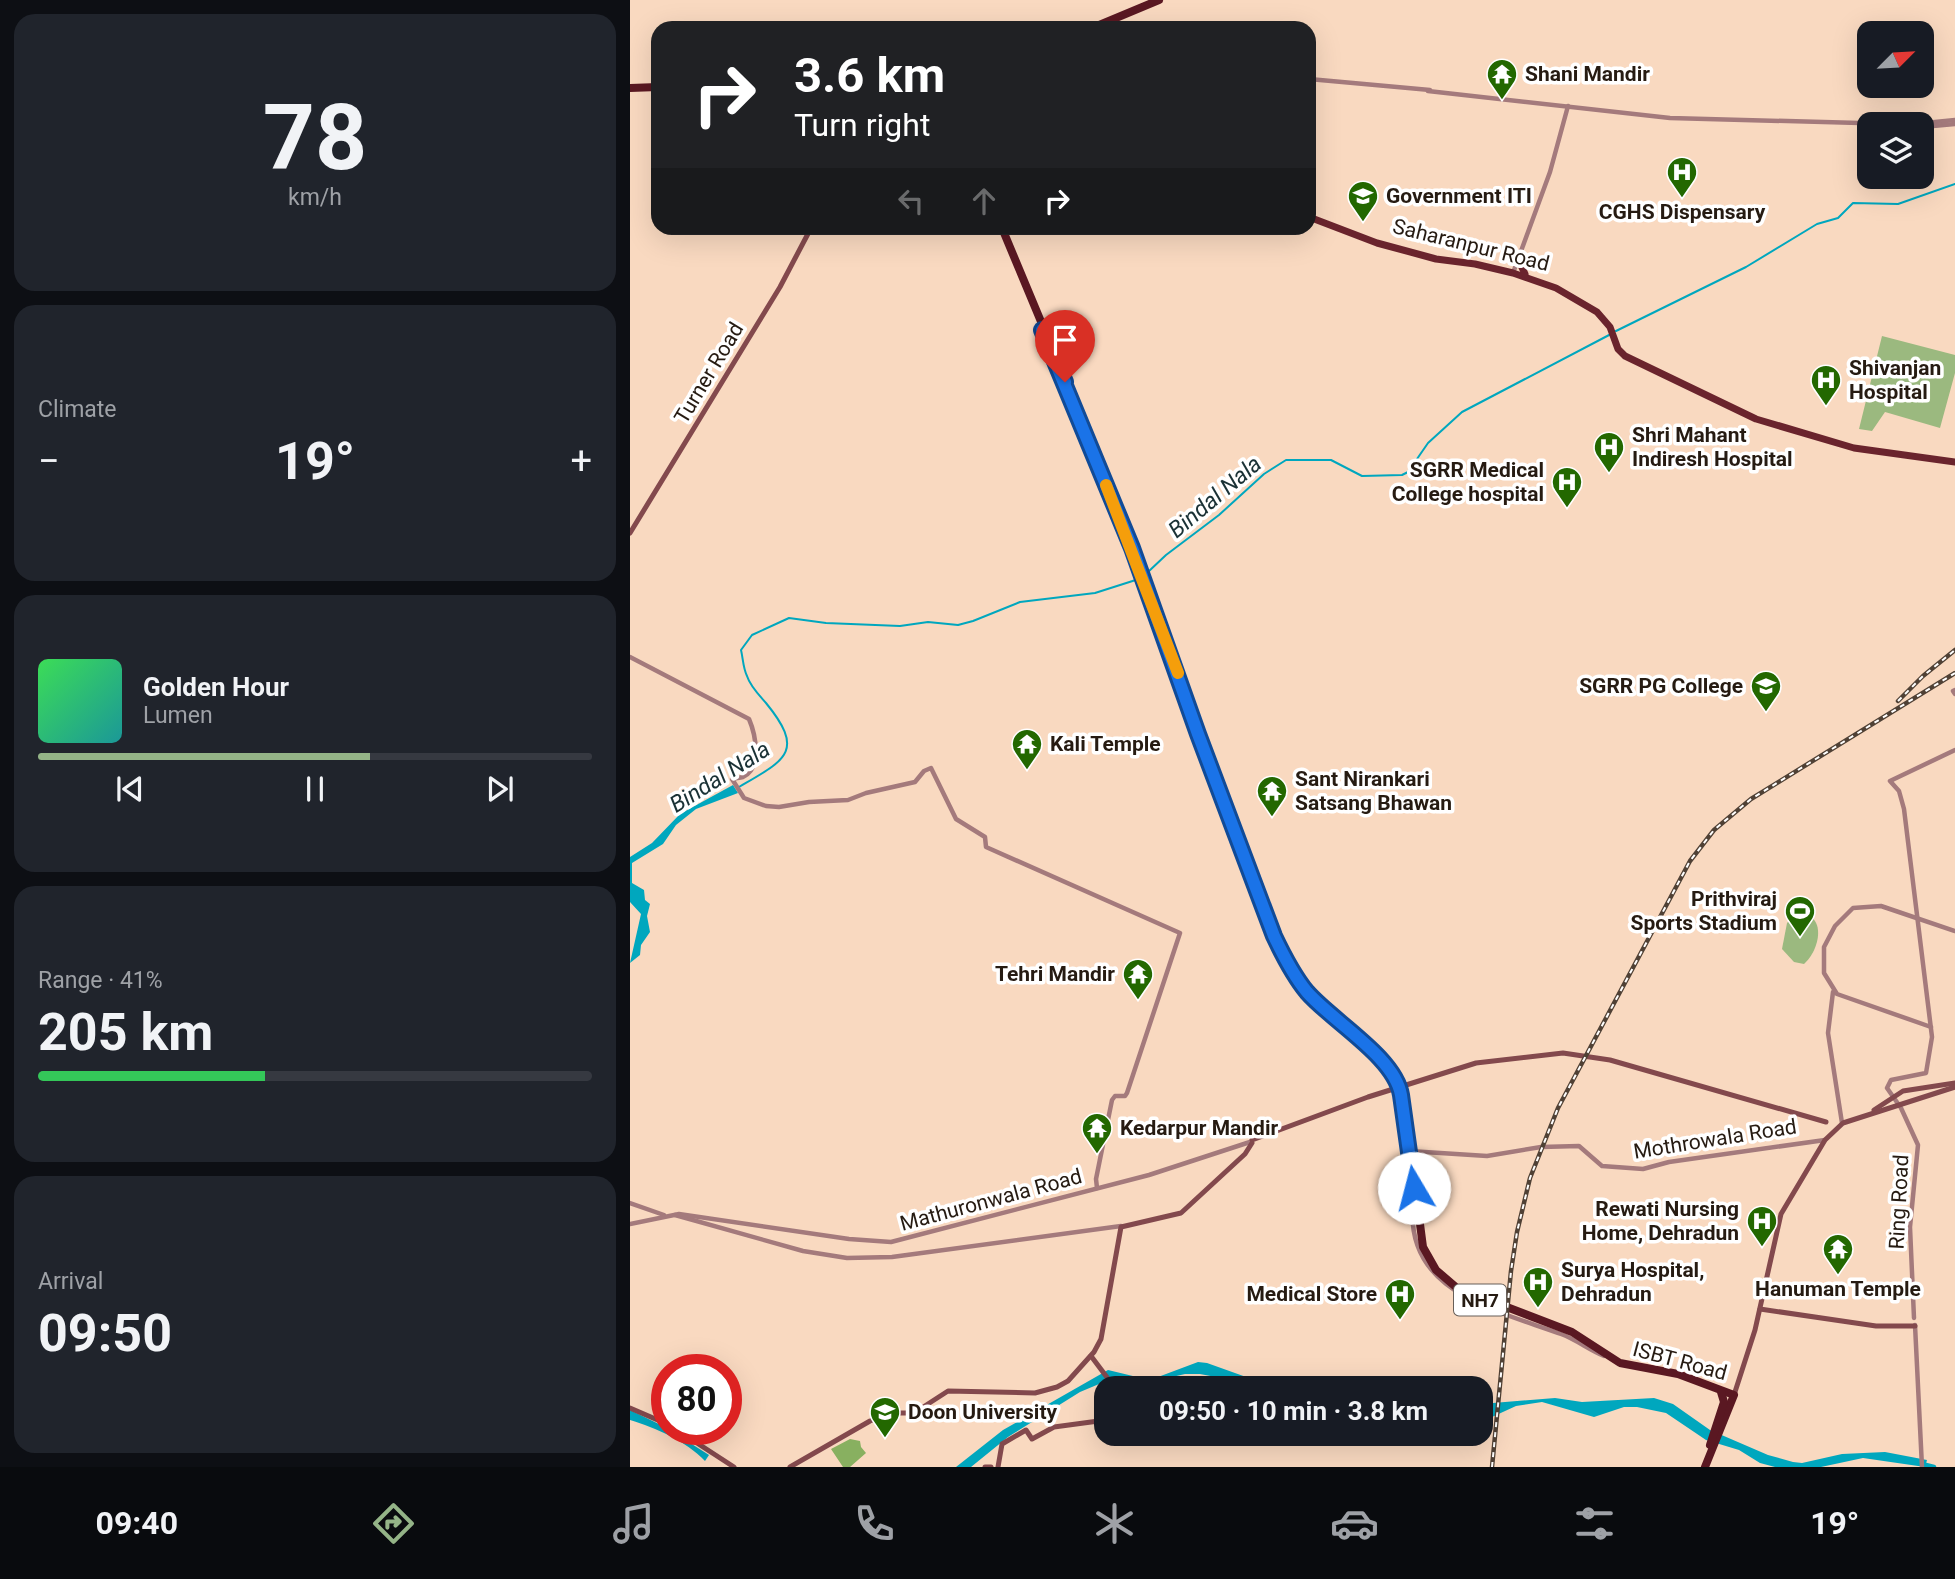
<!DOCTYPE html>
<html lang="en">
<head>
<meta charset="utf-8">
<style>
  body { margin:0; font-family:Roboto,sans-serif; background:#20242c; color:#f1f3f6; height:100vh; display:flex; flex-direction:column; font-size:26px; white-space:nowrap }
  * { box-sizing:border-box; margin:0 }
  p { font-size:23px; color:#9ea1a6 }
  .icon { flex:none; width:38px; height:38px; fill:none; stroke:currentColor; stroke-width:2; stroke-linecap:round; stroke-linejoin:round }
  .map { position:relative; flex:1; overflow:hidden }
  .sheet { display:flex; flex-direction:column; gap:14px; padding:14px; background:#0d0f14; width:630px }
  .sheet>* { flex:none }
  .top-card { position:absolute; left:21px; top:21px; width:665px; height:214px; border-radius:21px; box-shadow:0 7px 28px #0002; background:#202124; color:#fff; overflow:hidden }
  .needle { width:46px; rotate:66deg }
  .controls { position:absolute; left:1227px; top:21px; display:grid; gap:14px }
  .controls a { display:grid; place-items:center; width:77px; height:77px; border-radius:14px; background:#171b24; box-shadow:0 7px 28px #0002; font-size:35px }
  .speed { position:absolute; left:21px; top:1354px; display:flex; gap:14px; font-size:35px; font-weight:700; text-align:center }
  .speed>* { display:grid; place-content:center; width:91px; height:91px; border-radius:50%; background:#171b24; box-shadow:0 7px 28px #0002; line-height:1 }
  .speed .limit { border:10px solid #d22; background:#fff; color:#111 }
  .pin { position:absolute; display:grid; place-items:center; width:60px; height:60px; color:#fff; margin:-72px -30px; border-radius:50% 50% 50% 0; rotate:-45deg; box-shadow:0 0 7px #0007 }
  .pin .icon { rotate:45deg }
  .me { position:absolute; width:77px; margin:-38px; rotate:352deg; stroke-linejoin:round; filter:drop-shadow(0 0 5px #0008) }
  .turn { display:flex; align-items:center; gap:24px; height:147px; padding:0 28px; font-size:32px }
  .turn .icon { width:91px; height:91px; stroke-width:2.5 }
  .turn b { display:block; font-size:49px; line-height:60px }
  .lanes { display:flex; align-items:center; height:66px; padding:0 28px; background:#0003; justify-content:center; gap:35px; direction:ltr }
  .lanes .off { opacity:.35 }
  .big { font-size:52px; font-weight:700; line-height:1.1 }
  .sheet .widget { flex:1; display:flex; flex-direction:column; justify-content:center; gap:10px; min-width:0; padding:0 24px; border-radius:21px; background:#20242c }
  .sheet .dial { align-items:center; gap:0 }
  .dial b { font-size:91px; line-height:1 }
  .song { display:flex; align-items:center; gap:21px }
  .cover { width:84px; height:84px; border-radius:10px; background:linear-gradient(135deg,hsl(130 70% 55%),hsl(180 70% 35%)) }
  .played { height:7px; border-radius:4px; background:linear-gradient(90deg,#94b487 60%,#363941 60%) }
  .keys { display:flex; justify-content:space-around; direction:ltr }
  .heat { display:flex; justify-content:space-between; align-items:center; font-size:38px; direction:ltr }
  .charge { height:10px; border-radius:5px; background:linear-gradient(90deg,#34c759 41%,#363941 0) }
  .trip { position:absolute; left:464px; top:1376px; width:399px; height:70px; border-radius:21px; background:#171b24; box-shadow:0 7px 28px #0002; font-weight:700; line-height:70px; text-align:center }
  .tabs { display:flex; height:112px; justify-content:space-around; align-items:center; background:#090b0e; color:#9ea1a6 }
  .tabs .icon { width:49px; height:49px }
  .tabs .current { color:#94b487 }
  .tabs b { font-size:32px; color:#f1f3f6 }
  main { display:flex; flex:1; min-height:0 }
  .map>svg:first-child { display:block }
</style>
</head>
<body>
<main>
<section class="sheet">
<div class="widget dial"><b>78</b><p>km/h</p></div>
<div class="widget"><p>Climate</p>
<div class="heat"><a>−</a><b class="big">19°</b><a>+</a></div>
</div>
<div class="widget">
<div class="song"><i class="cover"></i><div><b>Golden Hour</b><p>Lumen</p></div></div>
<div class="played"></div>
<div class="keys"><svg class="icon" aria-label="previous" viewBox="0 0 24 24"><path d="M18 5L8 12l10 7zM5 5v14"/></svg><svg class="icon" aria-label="pause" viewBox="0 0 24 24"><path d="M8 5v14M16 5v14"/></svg><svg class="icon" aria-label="next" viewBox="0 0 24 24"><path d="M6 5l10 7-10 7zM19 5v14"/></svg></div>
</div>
<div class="widget"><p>Range · 41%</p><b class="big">205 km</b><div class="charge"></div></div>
<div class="widget"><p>Arrival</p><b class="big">09:50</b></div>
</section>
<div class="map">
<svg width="1325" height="1467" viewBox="0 0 1325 1467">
  <rect width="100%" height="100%" fill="#f9d9c0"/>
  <g fill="#9bb97f">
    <polygon points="1252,336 1325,355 1325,373 1310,428 1255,412 1242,431 1229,429"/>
    <path d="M1167 913C1198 913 1190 950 1174 964L1164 962 1152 949 1157 923Z"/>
  </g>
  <polygon fill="#88b060" points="220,1439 230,1441 231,1447 236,1453 220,1467 213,1467 201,1449"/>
  <g fill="#00a7be">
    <polygon points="103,785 108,793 66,809 46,825 33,844 2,863 2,883 14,890 15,900 20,904 17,916 20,932 11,945 10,955 0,963 11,914 0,902 0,857 22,843 50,814"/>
    <polygon points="568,1362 577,1363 647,1388 629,1388 612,1382 570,1374 555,1374 512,1384 492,1378 481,1379 450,1392 378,1437 341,1467 326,1467 373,1430 478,1370 507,1377 528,1377"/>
    <polygon points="925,1398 952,1402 1024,1398 1043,1404 1080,1430 1138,1455 1163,1462 1172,1463 1212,1454 1255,1452 1297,1460 1295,1467 1233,1458 1191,1467 1145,1467 1130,1463 1109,1450 1076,1440 1036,1413 1007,1407 994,1407 964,1417 912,1402 886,1406 862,1417 851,1415 851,1404"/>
    <path d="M0 1410 35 1427 79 1455 75 1461C56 1441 26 1428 0 1420Z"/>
  </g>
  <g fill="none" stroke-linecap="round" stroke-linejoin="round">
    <g stroke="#00a7be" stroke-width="2">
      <polyline points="986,331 1116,267 1187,224 1208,218 1223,203 1268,204 1325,184"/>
      <polyline points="518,572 536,555 589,515 634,474 656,460 701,460 732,476 772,475 778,472 798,443 832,412 981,334"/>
      <path d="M109 787C155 760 176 752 136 703 129 695 120 686 117 676 113 668 113 658 111 650L122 635 159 618 196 623 270 626 298 622 328 625 343 621 390 602 465 593 512 578"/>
    </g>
    <polyline stroke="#00a7be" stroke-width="4.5" points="1292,1464 1304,1467"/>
    <g stroke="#a47a7c" stroke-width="4.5">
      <polyline points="679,79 800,90"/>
      <polyline points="798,91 1040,118 1266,124"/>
      <polyline points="1265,122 1280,124"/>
      <polyline points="1285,124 1325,120"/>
      <polyline points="1292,127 1325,124"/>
      <polyline points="883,273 920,172 938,106"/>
      <path d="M0 657 119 719C125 733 133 768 113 777 109 778 106 778 102 779L114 798 136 806 149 807 179 802 218 800 236 793 285 782 294 771 301 768 326 819 355 837 356 847 550 933 497 1093 495 1096H485L482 1100 466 1179 467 1188"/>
      <polyline points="1325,690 1323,691 1325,694"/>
      <polyline points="1203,992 1198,1033 1212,1123"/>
      <polyline points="1301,1027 1207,994 1194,973 1194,947 1205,926 1223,908 1251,906 1325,931"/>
      <polyline points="779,1151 857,1156 911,1147 949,1146 972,1166 1013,1169 1039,1162 1195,1140"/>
      <path d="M784 1196C769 1291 863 1309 931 1334 947 1340 959 1350 974 1356"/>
      <polyline points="0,1203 34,1215"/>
      <polyline points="45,1215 173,1251 217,1258 262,1257 491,1226"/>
      <polyline points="0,1224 49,1214 219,1239 261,1242 519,1175 620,1142"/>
      <polyline points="1284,1318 1280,1227 1288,1145 1271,1108 1257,1088 1261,1080 1296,1073 1302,1037 1274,809 1269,791 1260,781 1325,750"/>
      <polyline points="1285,1325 1292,1467"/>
    </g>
    <g stroke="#83494d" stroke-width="5">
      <polyline points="0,533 150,287 181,228"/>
      <polyline points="1244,1110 1273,1091 1325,1083"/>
      <polyline points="622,1140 738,1097 846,1063 933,1053 980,1060 1196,1122"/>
      <polyline points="1130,1309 1246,1326 1285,1326"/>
      <polyline points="461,1356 485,1388"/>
      <polyline points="1104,1395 1125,1330 1151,1214 1195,1140 1213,1123 1325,1087"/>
      <polyline points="0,1408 37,1424"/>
      <polyline points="47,1430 104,1467"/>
      <polyline points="160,1467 240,1421 261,1413 284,1413 318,1391 405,1393 427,1387 438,1381 464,1352 471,1339 491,1227 551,1213 615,1154 622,1143"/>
      <polyline points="355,1467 361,1467"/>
      <polyline points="368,1467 372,1444 396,1430 402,1439 424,1427 476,1420"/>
    </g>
    <g stroke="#6a242d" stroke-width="7">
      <polyline points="679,217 747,243 806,259 845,264 883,273 926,288 967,312 980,327 988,349 995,356 1126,419 1224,448 1325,462"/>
      <polyline points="890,263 895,274"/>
    </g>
    <g stroke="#5a1822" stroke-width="8">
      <polyline points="462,28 529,0"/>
      <polyline points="0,88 28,87"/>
      <polyline points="372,228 512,564 616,858 659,963 682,995 751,1059 772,1086 793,1247 806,1270 827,1288 942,1332 990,1363 1048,1374 1104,1395 1075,1467"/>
      <polyline points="1080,1445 1094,1402 1091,1392"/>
    </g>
    <g stroke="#504135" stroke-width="4.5">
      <g id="rail">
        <polyline points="1268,701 1293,676 1325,650"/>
        <polyline points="862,1467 881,1271 887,1232 900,1178 928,1108 1060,861 1084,830 1121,799 1325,673"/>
      </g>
    </g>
    <use href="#rail" stroke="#fff" stroke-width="2" stroke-dasharray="5" stroke-linecap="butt"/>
  </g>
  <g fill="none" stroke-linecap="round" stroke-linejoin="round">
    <g stroke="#114b97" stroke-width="18">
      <path id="route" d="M435 382 412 330 502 548 568 734 644 936C653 955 663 975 677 992 702 1021 765 1057 771 1095L784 1188"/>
    </g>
    <use href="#route" stroke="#1a73e8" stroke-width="12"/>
    <polyline stroke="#f59e0b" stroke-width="12" points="476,485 548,673"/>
  </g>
  <defs>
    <g id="temple-pin" transform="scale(1.575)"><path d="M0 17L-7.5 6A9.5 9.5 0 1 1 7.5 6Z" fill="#236800" stroke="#fff"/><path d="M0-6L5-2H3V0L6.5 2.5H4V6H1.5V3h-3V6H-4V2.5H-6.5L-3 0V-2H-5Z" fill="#fff"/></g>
    <g id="hospital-pin" transform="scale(1.575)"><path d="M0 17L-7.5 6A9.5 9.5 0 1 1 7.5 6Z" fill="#236800" stroke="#fff"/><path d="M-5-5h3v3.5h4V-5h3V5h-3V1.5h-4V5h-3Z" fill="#fff"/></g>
    <g id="university-pin" transform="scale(1.575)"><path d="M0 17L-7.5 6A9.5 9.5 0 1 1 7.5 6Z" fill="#236800" stroke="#fff"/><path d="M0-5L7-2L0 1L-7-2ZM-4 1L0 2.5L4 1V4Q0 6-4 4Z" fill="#fff"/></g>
    <g id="stadium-pin" transform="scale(1.575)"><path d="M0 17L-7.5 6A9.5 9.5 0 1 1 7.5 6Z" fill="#236800" stroke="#fff"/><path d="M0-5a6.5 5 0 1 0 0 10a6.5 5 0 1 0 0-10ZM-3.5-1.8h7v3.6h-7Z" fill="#fff"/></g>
  </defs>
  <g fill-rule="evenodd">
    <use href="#temple-pin" x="872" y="74"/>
    <use href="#hospital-pin" x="1052" y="172"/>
    <use href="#university-pin" x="733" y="196"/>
    <use href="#hospital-pin" x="1196" y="380"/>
    <use href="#hospital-pin" x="979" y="447"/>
    <use href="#hospital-pin" x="937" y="482"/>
    <use href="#university-pin" x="1136" y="686"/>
    <use href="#temple-pin" x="397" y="744"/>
    <use href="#temple-pin" x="642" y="791"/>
    <use href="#stadium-pin" x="1170" y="911"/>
    <use href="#temple-pin" x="508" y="974"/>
    <use href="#temple-pin" x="467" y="1128"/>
    <use href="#hospital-pin" x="1132" y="1221"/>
    <use href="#temple-pin" x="1208" y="1249"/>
    <use href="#hospital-pin" x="908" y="1282"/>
    <use href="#hospital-pin" x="770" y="1294"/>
    <use href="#university-pin" x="255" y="1412"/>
  </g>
  <g text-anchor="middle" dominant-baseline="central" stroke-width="7" stroke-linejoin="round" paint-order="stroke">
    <rect fill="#fff" stroke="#675f59" stroke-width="2" x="824" y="1284.5" width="52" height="31" rx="5"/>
    <g font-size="19" font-weight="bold" fill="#261b12">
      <text x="850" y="1300">NH7</text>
    </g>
    <g font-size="21" font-weight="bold" fill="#261b12" stroke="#fff" text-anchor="start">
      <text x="895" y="74">Shani Mandir</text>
      <text x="756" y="196">Government ITI</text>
      <text x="1052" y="212" text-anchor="middle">CGHS Dispensary</text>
      <text x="1219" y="368">Shivanjan<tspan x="1219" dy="24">Hospital</tspan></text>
      <text x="1002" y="435">Shri Mahant<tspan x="1002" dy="24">Indiresh Hospital</tspan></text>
      <text x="914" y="470" text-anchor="end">SGRR Medical<tspan x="914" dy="24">College hospital</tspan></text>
      <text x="1113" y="686" text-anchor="end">SGRR PG College</text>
      <text x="420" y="744">Kali Temple</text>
      <text x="665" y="779">Sant Nirankari<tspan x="665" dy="24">Satsang Bhawan</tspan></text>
      <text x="1147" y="899" text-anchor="end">Prithviraj<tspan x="1147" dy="24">Sports Stadium</tspan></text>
      <text x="485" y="974" text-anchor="end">Tehri Mandir</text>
      <text x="490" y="1128">Kedarpur Mandir</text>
      <text x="1109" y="1209" text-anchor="end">Rewati Nursing<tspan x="1109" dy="24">Home, Dehradun</tspan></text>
      <text x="931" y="1270">Surya Hospital,<tspan x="931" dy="24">Dehradun</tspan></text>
      <text x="1208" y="1289" text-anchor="middle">Hanuman Temple</text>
      <text x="747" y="1294" text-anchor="end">Medical Store</text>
      <text x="278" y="1412">Doon University</text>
    </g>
    <g font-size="21" fill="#261b12" stroke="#fff">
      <text transform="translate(841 245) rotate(14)">Saharanpur Road</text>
      <text transform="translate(79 373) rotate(-59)">Turner Road</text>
      <text transform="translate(1085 1139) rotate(-9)">Mothrowala Road</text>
      <text transform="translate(361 1200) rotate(-15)">Mathuronwala Road</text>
      <text transform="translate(1269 1202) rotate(-87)">Ring Road</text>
      <text transform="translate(1050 1361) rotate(15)">ISBT Road</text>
    </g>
    <g font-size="23" font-style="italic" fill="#1a3135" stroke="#fff">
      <text transform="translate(585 497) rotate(-40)">Bindal Nala</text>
      <text transform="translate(90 777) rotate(-32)">Bindal Nala</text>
    </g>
  </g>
</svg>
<div class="controls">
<a><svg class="needle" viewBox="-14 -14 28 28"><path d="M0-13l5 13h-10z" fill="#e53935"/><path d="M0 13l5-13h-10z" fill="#9ea1a6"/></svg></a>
<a><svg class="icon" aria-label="layers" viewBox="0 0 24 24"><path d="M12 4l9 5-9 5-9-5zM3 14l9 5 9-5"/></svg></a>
</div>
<div class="speed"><div class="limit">80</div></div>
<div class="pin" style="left:435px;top:382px;background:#d93025"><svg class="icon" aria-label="arrive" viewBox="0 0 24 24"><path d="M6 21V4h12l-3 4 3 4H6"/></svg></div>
<svg class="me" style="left:784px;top:1188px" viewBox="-20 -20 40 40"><circle r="19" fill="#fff"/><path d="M0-13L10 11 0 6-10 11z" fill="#1a73e8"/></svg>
<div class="trip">09:50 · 10 min · 3.8 km</div>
<div class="top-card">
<div class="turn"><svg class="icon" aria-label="right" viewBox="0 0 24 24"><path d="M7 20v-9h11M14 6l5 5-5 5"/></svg><div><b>3.6 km</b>Turn right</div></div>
<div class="lanes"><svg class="icon off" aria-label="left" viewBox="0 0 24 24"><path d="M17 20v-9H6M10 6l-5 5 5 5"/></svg><svg class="icon off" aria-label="ahead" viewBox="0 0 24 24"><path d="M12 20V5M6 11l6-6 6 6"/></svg><svg class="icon" aria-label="right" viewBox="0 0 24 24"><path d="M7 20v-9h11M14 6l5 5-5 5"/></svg></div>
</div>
</div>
</main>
<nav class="tabs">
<b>09:40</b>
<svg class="icon current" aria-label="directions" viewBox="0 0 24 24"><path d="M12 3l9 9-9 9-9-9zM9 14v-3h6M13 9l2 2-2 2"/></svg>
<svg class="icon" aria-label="music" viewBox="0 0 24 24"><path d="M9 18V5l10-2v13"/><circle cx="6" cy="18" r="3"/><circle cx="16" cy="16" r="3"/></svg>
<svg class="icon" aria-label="phone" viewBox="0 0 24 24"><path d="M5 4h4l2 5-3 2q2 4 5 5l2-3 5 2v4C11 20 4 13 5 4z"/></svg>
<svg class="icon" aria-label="climate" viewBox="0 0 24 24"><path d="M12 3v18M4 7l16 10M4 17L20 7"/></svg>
<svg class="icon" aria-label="car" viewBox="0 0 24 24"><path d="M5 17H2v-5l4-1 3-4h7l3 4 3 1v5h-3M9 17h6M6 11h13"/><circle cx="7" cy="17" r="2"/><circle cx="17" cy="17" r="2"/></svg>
<svg class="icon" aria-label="filters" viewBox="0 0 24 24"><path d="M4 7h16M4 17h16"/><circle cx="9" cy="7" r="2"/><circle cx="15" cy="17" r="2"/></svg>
<b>19°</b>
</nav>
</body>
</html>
